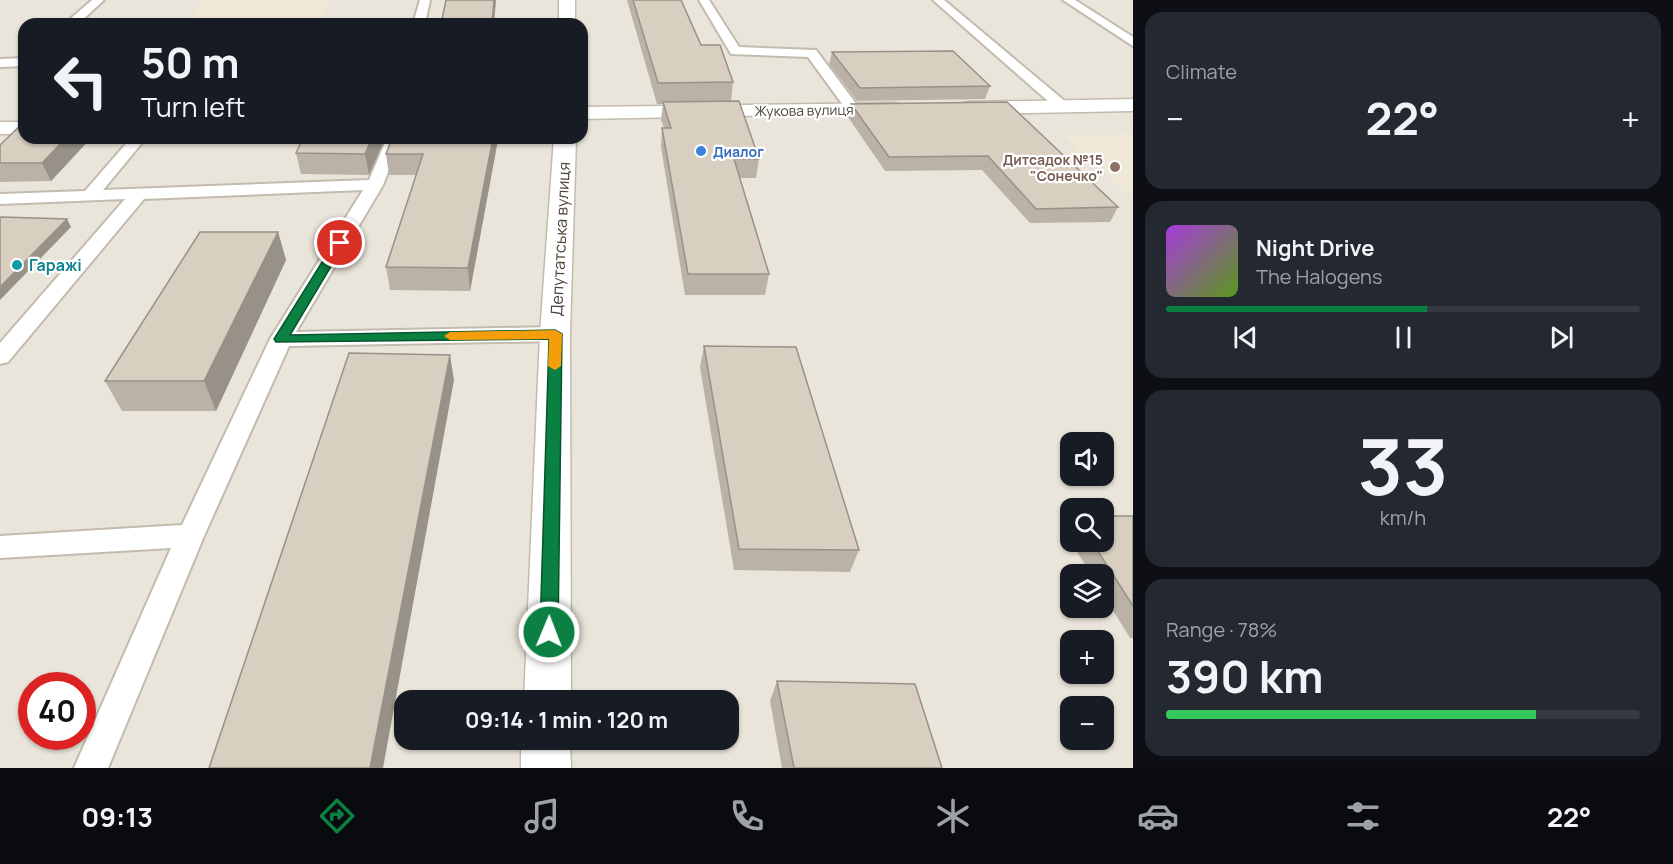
<!DOCTYPE html>
<html lang="en">
<head>
<meta charset="utf-8">
<style>
  body { margin:0; font-family:Manrope,sans-serif; background:#242831; color:#f1f3f6; height:100vh; display:flex; flex-direction:column; font-size:22px; white-space:nowrap }
  * { box-sizing:border-box; margin:0 }
  p { font-size:20px; color:#9ea1a6 }
  .icon { flex:none; width:33px; height:33px; fill:none; stroke:currentColor; stroke-width:2; stroke-linecap:round; stroke-linejoin:round }
  .map { position:relative; flex:1; overflow:hidden }
  .sheet { display:flex; flex-direction:column; gap:12px; padding:12px; background:#0d0f14; width:540px }
  .sheet>* { flex:none }
  .hud { position:absolute; left:18px; top:18px; width:570px; height:126px; border-radius:18px; box-shadow:0 2px 4px #0004; background:#171b24; color:#f1f3f6; overflow:hidden }
  .tools { position:absolute; left:1060px; top:432px; display:grid; gap:12px }
  .tools a { display:grid; place-items:center; width:54px; height:54px; border-radius:12px; background:#171b24; box-shadow:0 2px 4px #0004; font-size:30px }
  .speed { position:absolute; left:18px; top:672px; display:flex; gap:12px; font-size:30px; font-weight:700; text-align:center }
  .speed>* { display:grid; place-content:center; width:78px; height:78px; border-radius:50%; background:#171b24; box-shadow:0 2px 4px #0004; line-height:1 }
  .speed .limit { border:9px solid #d22; background:#fff; color:#111 }
  .pin { position:absolute; display:grid; place-items:center; width:51px; height:51px; color:#fff; margin:-26px; border:3px solid #fff; border-radius:50%; box-shadow:0 2px 6px #0007 }
  .me { position:absolute; width:66px; margin:-33px; rotate:1deg; stroke-linejoin:round; filter:drop-shadow(0 0 4px #0008) }
  .turn { display:flex; align-items:center; gap:21px; height:126px; padding:0 24px; font-size:27px }
  .turn .icon { width:78px; height:78px; stroke-width:2.5 }
  .turn b { display:block; font-size:42px; line-height:51px }
  .big { font-size:45px; font-weight:700; line-height:1.1 }
  .sheet .widget { flex:1; display:flex; flex-direction:column; justify-content:center; gap:9px; min-width:0; padding:0 21px; border-radius:18px; background:#242831 }
  .sheet .dial { align-items:center; gap:0 }
  .dial b { font-size:78px; line-height:1 }
  .song { display:flex; align-items:center; gap:18px }
  .cover { width:72px; height:72px; border-radius:9px; background:linear-gradient(135deg,hsl(280 70% 55%),hsl(90 70% 35%)) }
  .played { height:6px; border-radius:3px; background:linear-gradient(90deg,#0b8043 55%,#363941 55%) }
  .keys { display:flex; justify-content:space-around; direction:ltr }
  .heat { display:flex; justify-content:space-between; align-items:center; font-size:33px; direction:ltr }
  .charge { height:9px; border-radius:4px; background:linear-gradient(90deg,#34c759 78%,#363941 0) }
  .trip { position:absolute; left:394px; top:690px; width:345px; height:60px; border-radius:18px; background:#171b24; box-shadow:0 2px 4px #0004; font-weight:700; line-height:60px; text-align:center }
  .menu { display:flex; height:96px; justify-content:space-around; align-items:center; background:#090b0e; color:#9ea1a6 }
  .menu .icon { width:42px; height:42px }
  .menu .on { color:#0b8043 }
  .menu b { font-size:27px; color:#f1f3f6 }
  main { display:flex; flex:1; min-height:0 }
  .map>svg:first-child { display:block }
</style>
</head>
<body>
<main>
<div class="map">
<svg width="1133" height="768" viewBox="0 0 1133 768">
  <rect width="100%" height="100%" fill="#f6f3ec"/>
  <path fill="#eae5da" fill-rule="evenodd" d="M0 0H1133V768H0ZM24 24H582V138H24ZM1071 442H1104V476H1071ZM1071 508H1104V542H1071ZM1071 574H1104V608H1071ZM1071 640H1104V674H1071ZM32 686H82V736H32ZM405 700H729V740H405ZM1071 706H1104V740H1071Z"/>
  <g fill="#efe8d6">
    <polygon points="205,0 332,0 320,24 184,24"/>
    <polygon points="1133,134 1133,198 1062,135"/>
  </g>
  <g fill="none" stroke-linecap="round" stroke-linejoin="round">
    <g stroke="#c2bbae" stroke-width="4">
      <g id="service">
        <polygon points="92,0 104,0 78,24 69,24 69,20"/>
        <polygon points="420,0 430,0 425,24 413,24"/>
        <polygon points="699,0 709,0 739,47 816,50 860,109 853,113 848,112 808,57 731,54"/>
        <polygon points="933,0 944,0 1067,103 1069,106 1067,109 1057,109"/>
        <polygon points="1063,0 1075,0 1133,37 1133,46"/>
        <polygon points="24,58 24,66 0,67 0,59"/>
        <polygon points="131,138 146,138 103,190 369,180 387,138 401,138 383,185 296,332 555,327 562,329 565,334 562,339 555,341 289,346 204,536 108,768 74,768 171,548 0,558 0,536 182,525 270,339 363,190 144,199 8,362 0,364 0,343 125,199 0,204 0,194 85,191"/>
      </g>
    </g>
    <g stroke="#c2bbae" stroke-width="3">
      <g id="minor">
        <polygon points="1133,99 1133,111 968,114 961,112 958,108 961,104 968,102"/>
        <polygon points="895,103 902,105 905,109 902,113 582,119 582,107"/>
        <rect x="0" y="122" width="24" height="12"/>
      </g>
    </g>
    <g stroke="#c2bbae" stroke-width="3">
      <g id="tertiary">
        <rect x="559" y="0" width="16" height="24"/>
        <polygon points="554,138 576,138 570,334 571,700 524,700 540,334"/>
        <polygon points="521,740 570,740 571,768 521,768"/>
      </g>
    </g>
    <use href="#service" fill="#fff" fill-rule="evenodd"/>
    <use href="#minor" fill="#fff" fill-rule="evenodd"/>
    <use href="#tertiary" fill="#fff" fill-rule="evenodd"/>
  </g>
  <g fill="#bab2a6">
    <polygon points="627,0 681,0 701,45 733,82 731,101 759,159 756,178 740,178 769,274 765,295 685,295 661,147 662,128 664,128 661,120 663,104 657,104"/>
    <polygon points="832,52 990,86 985,99 857,101 829,64"/>
    <polygon points="1007,102 1118,207 1110,222 1030,223 982,170 885,171 848,117 851,104"/>
    <polygon points="24,138 91,138 51,181 0,182 0,145"/>
    <polygon points="303,138 385,138 369,175 301,174 296,153"/>
    <polygon points="497,145 470,291 390,290 386,267 416,175 389,175 386,154"/>
    <polygon points="278,232 286,260 216,411 122,411 105,381"/>
    <polygon points="704,346 859,550 850,572 734,570 700,367"/>
    <polygon points="1133,516 1133,638 1130,638 1104,596 1104,574 1091,574 1065,533 1071,525 1071,542 1104,542"/>
    <polygon points="777,681 942,768 782,768 770,701"/>
  </g>
  <g fill="#979187">
    <polygon points="494,0 496,0 494,24 492,24"/>
    <polygon points="66,138 91,138 51,181 42,163"/>
    <polygon points="372,138 385,138 369,175 365,154"/>
    <polygon points="493,138 497,138 497,145 470,291 468,268"/>
    <polygon points="67,219 71,227 0,300 0,287"/>
    <polygon points="278,232 286,260 216,411 204,381"/>
    <polygon points="450,355 454,380 383,768 370,768"/>
  </g>
  <g fill="#d8cfc1" stroke="#979187" stroke-width="1.5">
    <polygon points="446,0 494,0 492,24 441,24"/>
    <polygon points="633,0 681,0 701,45 720,45 733,82 658,83"/>
    <polygon points="953,51 990,86 860,88 832,52"/>
    <polygon points="739,101 759,159 734,159 769,274 688,274 662,128 671,128 663,102"/>
    <polygon points="1007,102 1118,207 1036,209 988,156 889,157 851,104"/>
    <polygon points="24,122 24,138 66,138 42,163 0,163 0,145"/>
    <polygon points="303,138 372,138 365,154 296,153"/>
    <polygon points="392,138 493,138 468,268 386,267 423,154 386,154"/>
    <polygon points="1,217 67,219 0,287 0,218"/>
    <polygon points="200,232 278,232 204,381 105,381"/>
    <polygon points="704,346 796,347 859,550 739,549"/>
    <polygon points="349,353 450,355 370,768 209,768"/>
    <polygon points="1104,516 1133,516 1133,606 1092,542 1104,542"/>
    <polygon points="777,681 915,684 942,768 794,768"/>
  </g>
  <polygon fill="#0b8043" stroke="#07532c" stroke-width="1.5" points="340,240 345,243 290,335 555,330 562,334 558,632 555,638 549,640 542,638 540,632 549,339 276,342 274,339 334,243"/>
  <polygon fill="#f59e0b" points="555,330 562,334 561,366 555,370 548,366 549,339 450,340 444,336 450,332"/>
  <circle fill="#3f7fe0" stroke="#fff" stroke-width="2" cx="701" cy="151" r="6"/>
  <circle fill="#8d6e63" stroke="#fff" stroke-width="2" cx="1115" cy="167" r="6"/>
  <circle fill="#0f9aa8" stroke="#fff" stroke-width="2" cx="17" cy="265" r="6"/>
  <g text-anchor="middle" dominant-baseline="central" stroke-width="4.5" stroke-linejoin="round" paint-order="stroke">
    <g font-size="14" fill="#4b4439" stroke="#fff">
      <text transform="translate(804 110) rotate(-1)">Жукова вулиця</text>
    </g>
    <g font-size="14" font-weight="bold" fill="#366cbe" stroke="#fff" text-anchor="start">
      <text x="713" y="151">Диалог</text>
    </g>
    <g font-size="14" font-weight="bold" fill="#785e54" stroke="#fff" text-anchor="end">
      <text x="1103" y="159">Дитсадок №15<tspan x="1103" dy="16">"Сонечко"</tspan></text>
    </g>
    <g font-size="16" fill="#4b4439" stroke="#fff">
      <text transform="translate(560 239) rotate(-87)">Депутатська вулиця</text>
    </g>
    <g font-size="16" font-weight="bold" fill="#0d838f" stroke="#fff" text-anchor="start">
      <text x="29" y="265">Гаражі</text>
    </g>
  </g>
</svg>
<div class="tools">
<a><svg class="icon" aria-label="sound" viewBox="0 0 24 24"><path d="M4 9h4l5-4v14l-5-4H4zM17 9q2 3 0 6"/></svg></a>
<a><svg class="icon" aria-label="search" viewBox="0 0 24 24"><circle cx="10" cy="10" r="6"/><path d="M15 15l6 6"/></svg></a>
<a><svg class="icon" aria-label="layers" viewBox="0 0 24 24"><path d="M12 4l9 5-9 5-9-5zM3 14l9 5 9-5"/></svg></a>
<a>+</a>
<a>−</a>
</div>
<div class="speed"><div class="limit">40</div></div>
<div class="pin" style="left:340px;top:243px;background:#d93025"><svg class="icon" aria-label="arrive" viewBox="0 0 24 24"><path d="M6 21V4h12l-3 4 3 4H6"/></svg></div>
<svg class="me" style="left:549px;top:632px" viewBox="-20 -20 40 40"><circle r="17" fill="#0b8043" stroke="#fff" stroke-width="3"/><path d="M0-11L8 9 0 5-8 9z" fill="#fff"/></svg>
<div class="trip">09:14 · 1 min · 120 m</div>
<div class="hud">
<div class="turn"><svg class="icon" aria-label="left" viewBox="0 0 24 24"><path d="M17 20v-9H6M10 6l-5 5 5 5"/></svg><div><b>50 m</b>Turn left</div></div>
</div>
</div>
<section class="sheet">
<div class="widget"><p>Climate</p>
<div class="heat"><a>−</a><b class="big">22°</b><a>+</a></div>
</div>
<div class="widget">
<div class="song"><i class="cover"></i><div><b>Night Drive</b><p>The Halogens</p></div></div>
<div class="played"></div>
<div class="keys"><svg class="icon" aria-label="previous" viewBox="0 0 24 24"><path d="M18 5L8 12l10 7zM5 5v14"/></svg><svg class="icon" aria-label="pause" viewBox="0 0 24 24"><path d="M8 5v14M16 5v14"/></svg><svg class="icon" aria-label="next" viewBox="0 0 24 24"><path d="M6 5l10 7-10 7zM19 5v14"/></svg></div>
</div>
<div class="widget dial"><b>33</b><p>km/h</p></div>
<div class="widget"><p>Range · 78%</p><b class="big">390 km</b><div class="charge"></div></div>
</section>
</main>
<nav class="menu">
<b>09:13</b>
<svg class="icon on" aria-label="directions" viewBox="0 0 24 24"><path d="M12 3l9 9-9 9-9-9zM9 14v-3h6M13 9l2 2-2 2"/></svg>
<svg class="icon" aria-label="music" viewBox="0 0 24 24"><path d="M9 18V5l10-2v13"/><circle cx="6" cy="18" r="3"/><circle cx="16" cy="16" r="3"/></svg>
<svg class="icon" aria-label="phone" viewBox="0 0 24 24"><path d="M5 4h4l2 5-3 2q2 4 5 5l2-3 5 2v4C11 20 4 13 5 4z"/></svg>
<svg class="icon" aria-label="climate" viewBox="0 0 24 24"><path d="M12 3v18M4 7l16 10M4 17L20 7"/></svg>
<svg class="icon" aria-label="car" viewBox="0 0 24 24"><path d="M5 17H2v-5l4-1 3-4h7l3 4 3 1v5h-3M9 17h6M6 11h13"/><circle cx="7" cy="17" r="2"/><circle cx="17" cy="17" r="2"/></svg>
<svg class="icon" aria-label="filters" viewBox="0 0 24 24"><path d="M4 7h16M4 17h16"/><circle cx="9" cy="7" r="2"/><circle cx="15" cy="17" r="2"/></svg>
<b>22°</b>
</nav>
</body>
</html>
